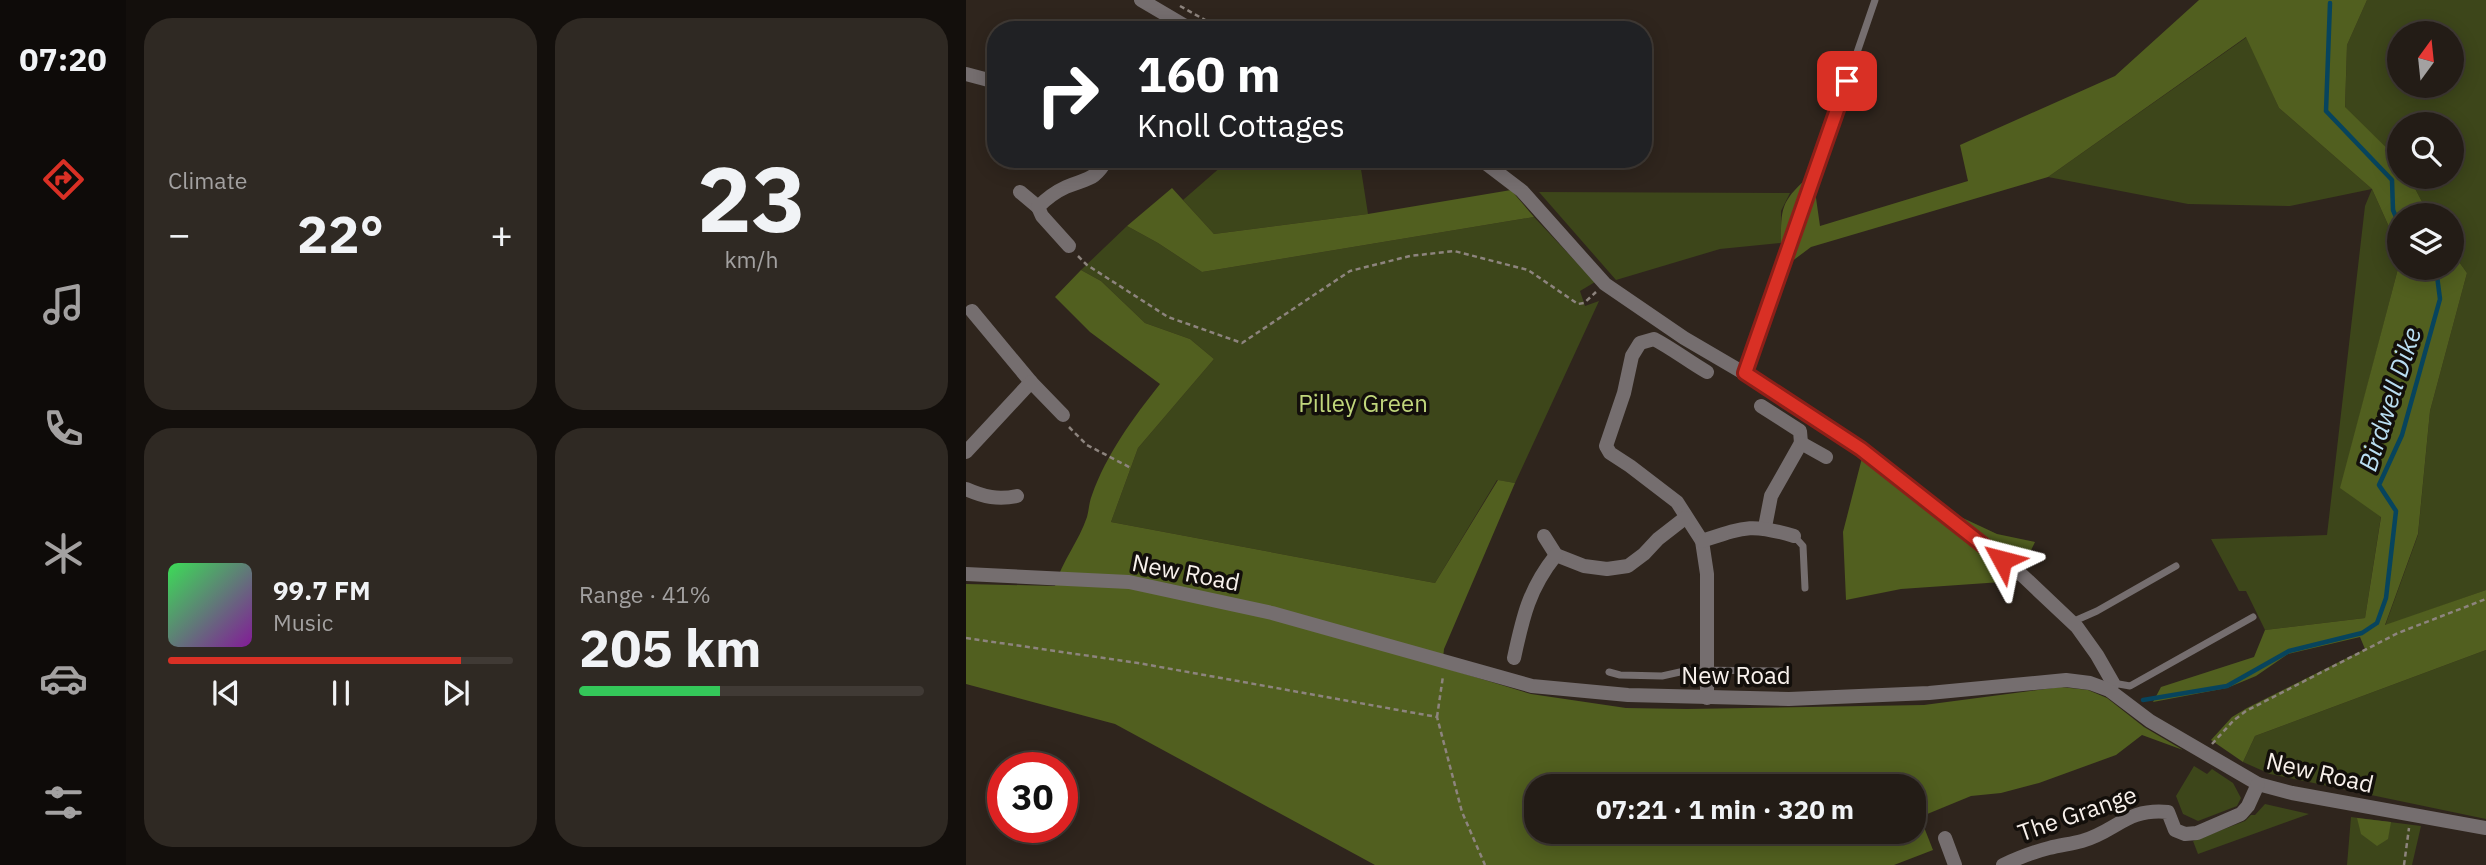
<!DOCTYPE html>
<html lang="en">
<head>
<meta charset="utf-8">
<style>
  body { margin:0; font-family:"IBM Plex Sans",sans-serif; background:#2f2923; color:#f1f3f6; height:100vh; display:flex; flex-direction:column; font-size:26px; white-space:nowrap }
  * { box-sizing:border-box; margin:0 }
  p { font-size:23px; color:#a3a1a1 }
  .icon { flex:none; width:38px; height:38px; fill:none; stroke:currentColor; stroke-width:2; stroke-linecap:round; stroke-linejoin:round }
  .map { position:relative; flex:1; overflow:hidden }
  .drawer { display:flex; flex-direction:column; gap:18px; padding:18px; background:#130f0c; width:840px }
  .drawer>* { flex:none }
  .top-card { position:absolute; left:21px; top:21px; width:665px; height:147px; border-radius:28px; box-shadow:0 4px 18px #0003,0 0 0 2px #403a35; background:#202124; color:#fff; overflow:hidden }
  .needle { width:46px; rotate:15deg }
  .fabs { position:absolute; left:1421px; top:21px; display:grid; gap:14px }
  .fabs a { display:grid; place-items:center; width:77px; height:77px; border-radius:50%; background:#231c16; box-shadow:0 4px 18px #0003,0 0 0 2px #403a35; font-size:35px }
  .speed { position:absolute; left:21px; top:752px; display:flex; gap:14px; font-size:35px; font-weight:700; text-align:center }
  .speed>* { display:grid; place-content:center; width:91px; height:91px; border-radius:50%; background:#231c16; box-shadow:0 4px 18px #0003,0 0 0 2px #403a35; line-height:1 }
  .speed .limit { border:10px solid #d22; background:#fff; color:#111 }
  .pin { position:absolute; display:grid; place-items:center; width:60px; height:60px; color:#fff; margin:-30px; border-radius:14px; box-shadow:0 4px 10px #0006 }
  .me { position:absolute; width:77px; margin:-38px; rotate:308deg; stroke-linejoin:round; filter:drop-shadow(0 0 5px #0008) }
  .turn { display:flex; align-items:center; gap:24px; height:147px; padding:0 35px; font-size:32px }
  .turn .icon { width:91px; height:91px; stroke-width:2.5 }
  .turn b { display:block; font-size:49px; line-height:60px }
  .big { font-size:52px; font-weight:700; line-height:1.1 }
  .drawer .tile { flex:1; display:flex; flex-direction:column; justify-content:center; gap:10px; min-width:0; padding:0 24px; border-radius:28px; background:#2f2923 }
  .drawer .dial { align-items:center; gap:0 }
  .dial b { font-size:91px; line-height:1 }
  .song { display:flex; align-items:center; gap:21px }
  .cover { width:84px; height:84px; border-radius:10px; background:linear-gradient(135deg,hsl(130 70% 55%),hsl(290 70% 35%)) }
  .played { height:7px; border-radius:4px; background:linear-gradient(90deg,#d93025 85%,#403a35 85%) }
  .keys { display:flex; justify-content:space-around; direction:ltr }
  .heat { display:flex; justify-content:space-between; align-items:center; font-size:38px; direction:ltr }
  .charge { height:10px; border-radius:5px; background:linear-gradient(90deg,#34c759 41%,#403a35 0) }
  .drawer .tiles { flex:1; display:grid; gap:18px; grid-template-columns:repeat(2,1fr) }
  .trip { position:absolute; left:558px; top:774px; width:402px; height:70px; border-radius:28px; background:#231c16; box-shadow:0 4px 18px #0003,0 0 0 2px #403a35; font-weight:700; line-height:70px; text-align:center }
  main { display:flex; flex:1; min-height:0 }
  .tab-bar { display:flex; flex-direction:column; width:126px; justify-content:space-around; align-items:center; background:#0e0b09; color:#a3a1a1 }
  .tab-bar .icon { width:49px; height:49px }
  .tab-bar .selected { color:#d93025 }
  .tab-bar b { font-size:32px; color:#f1f3f6 }
  .map>svg:first-child { display:block }
</style>
</head>
<body>
<main>
<nav class="tab-bar">
<b>07:20</b>
<svg class="icon selected" aria-label="directions" viewBox="0 0 24 24"><path d="M12 3l9 9-9 9-9-9zM9 14v-3h6M13 9l2 2-2 2"/></svg>
<svg class="icon" aria-label="music" viewBox="0 0 24 24"><path d="M9 18V5l10-2v13"/><circle cx="6" cy="18" r="3"/><circle cx="16" cy="16" r="3"/></svg>
<svg class="icon" aria-label="phone" viewBox="0 0 24 24"><path d="M5 4h4l2 5-3 2q2 4 5 5l2-3 5 2v4C11 20 4 13 5 4z"/></svg>
<svg class="icon" aria-label="climate" viewBox="0 0 24 24"><path d="M12 3v18M4 7l16 10M4 17L20 7"/></svg>
<svg class="icon" aria-label="car" viewBox="0 0 24 24"><path d="M5 17H2v-5l4-1 3-4h7l3 4 3 1v5h-3M9 17h6M6 11h13"/><circle cx="7" cy="17" r="2"/><circle cx="17" cy="17" r="2"/></svg>
<svg class="icon" aria-label="filters" viewBox="0 0 24 24"><path d="M4 7h16M4 17h16"/><circle cx="9" cy="7" r="2"/><circle cx="15" cy="17" r="2"/></svg>
</nav>
<section class="drawer">
<div class="tiles">
<div class="tile"><p>Climate</p>
<div class="heat"><a>−</a><b class="big">22°</b><a>+</a></div>
</div>
<div class="tile dial"><b>23</b><p>km/h</p></div>
<div class="tile">
<div class="song"><i class="cover"></i><div><b>99.7 FM</b><p>Music</p></div></div>
<div class="played"></div>
<div class="keys"><svg class="icon" aria-label="previous" viewBox="0 0 24 24"><path d="M18 5L8 12l10 7zM5 5v14"/></svg><svg class="icon" aria-label="pause" viewBox="0 0 24 24"><path d="M8 5v14M16 5v14"/></svg><svg class="icon" aria-label="next" viewBox="0 0 24 24"><path d="M6 5l10 7-10 7zM19 5v14"/></svg></div>
</div>
<div class="tile"><p>Range · 41%</p><b class="big">205 km</b><div class="charge"></div></div>
</div>
</section>
<div class="map">
<svg width="1520" height="865" viewBox="0 0 1520 865">
  <rect width="100%" height="100%" fill="#2f251d"/>
  <g fill="#3d461a" fill-rule="evenodd">
    <path d="M1401 0H1520V590L1419 626 1452 535 1464 411 1501 273 1486 252V215H1463L1443 177H1486V124H1433V160L1379 108 1381 45ZM1433 33H1486V86H1433Z"/>
    <polygon points="1281,37 1313,108 1406,189 1433,249 1433,265 1375,487 1415,516 1399,618 1299,630 1280,591 1273,591 1245,539 1361,535 1399,206 1406,189 1324,206 1222,204 1082,177"/>
    <polygon points="264,159 414,159 414,160 394,163 402,214 248,234 217,200"/>
    <polygon points="573,192 824,193 815,211 815,243 754,249 650,280"/>
    <polygon points="568,217 629,282 614,291 619,306 633,301 549,483 531,480 469,583 145,522 172,448 248,359 224,339 179,323 135,281 115,270 161,226 192,243 236,272"/>
    <polygon points="1520,650 1520,819 1304,774 1277,762 1289,736"/>
    <polygon points="1228,766 1241,774 1246,769 1267,783 1275,798 1271,806 1232,821 1217,814 1210,796"/>
    <polygon points="1299,804 1343,814 1232,854 1227,841 1279,821 1285,815 1289,815"/>
    <polygon points="1385,817 1455,826 1446,865 1381,865"/>
  </g>
  <g fill="#515f1f" fill-rule="evenodd">
    <path d="M1233 0H1401L1381 45 1379 107 1433 160V177H1443L1463 215H1433V249L1406 189 1313 108 1280 37 1082 177 845 247 825 262 829 243H815C815 208 815 202 841 178L849 191 854 226 1002 181 994 145 1149 76Z"/>
    <polygon points="206,188 248,234 402,214 545,190 568,217 236,272 192,243 161,226"/>
    <polygon points="1486,252 1501,273 1464,411 1452,534 1419,625 1520,590 1520,650 1289,736 1277,762 1245,740 1266,717 1281,708 1399,649 1394,637 1322,654 1290,676 1261,688 1187,702 1195,687 1288,657 1299,630 1399,618 1415,517 1374,488 1433,265 1433,268 1486,268"/>
    <path d="M115 270 135 281 179 323 224 339 248 359 172 448 145 522 469 583 532 480 549 483 478 649 476 667 565 694 660 708 721 709 958 705 1095 687 1122 690 1141 698 1178 727 1217 750 1176 735 1150 755 1073 783 1035 793 1005 796 954 817 967 850 928 865H409L149 724 0 684V584L89 586C96 561 113 541 121 517 123 510 123 502 126 495 140 455 167 418 194 384L124 332 89 297ZM570 786H948V831H570Z"/>
    <polygon points="896,458 984,512 1031,534 1069,542 1050,581 935,589 880,600 877,532"/>
    <polygon points="1391,818 1425,822 1422,839 1411,846 1395,834"/>
  </g>
  <g fill="none" stroke-linecap="round" stroke-linejoin="round">
    <g stroke="#07445d" stroke-width="4.5">
      <polyline points="1364,3 1360,111 1426,180 1427,210 1433,224"/>
      <polyline points="1177,700 1261,686 1323,651 1396,633 1411,623 1420,598 1430,511 1413,485 1436,435 1474,299 1470,268"/>
    </g>
    <g stroke="#8d847e" stroke-width="2.5" stroke-dasharray="5 3.5" stroke-linecap="butt">
      <polyline points="214,6 257,30"/>
      <polyline points="112,256 121,265 202,317 276,343 384,271 444,256 488,251 562,270 612,304 618,303 630,292"/>
      <polyline points="103,427 121,445 165,468"/>
      <polyline points="0,638 172,663 471,717 496,812 519,865"/>
      <polyline points="471,717 477,676"/>
      <polyline points="1246,744 1268,720 1280,711 1432,633 1520,599"/>
      <polyline points="1438,865 1443,828"/>
    </g>
    <g stroke="#756e6f" stroke-width="7">
      <polyline points="817,268 909,0"/>
      <polyline points="828,536 837,546 839,588"/>
      <polyline points="1106,622 1131,611 1210,566"/>
      <polyline points="643,672 654,675 696,676 723,670 815,671"/>
      <polyline points="1147,683 1164,686 1287,617"/>
    </g>
    <g stroke="#756e6f" stroke-width="14">
      <polyline points="175,0 226,30"/>
      <polyline points="0,74 30,82"/>
      <polyline points="514,159 556,191 639,284 718,338 800,386 895,449 1057,576 1111,627 1131,655 1147,683 1143,690"/>
      <polyline points="54,192 72,207"/>
      <path d="M103 246 76 216 72 207C80 199 89 192 100 187 121 178 129 181 141 159"/>
      <polyline points="6,311 65,382"/>
      <path d="M741 372C722 361 707 349 688 339L674 343 666 356 658 393 640 446 644 453 664 466 711 502 736 541 741 574V698"/>
      <polyline points="779,373 817,268"/>
      <polyline points="795,406 834,431 835,443"/>
      <polyline points="0,452 65,382 97,415"/>
      <path d="M0 489C18 497 32 500 51 496"/>
      <polyline points="799,527 805,496 835,443 860,457"/>
      <polyline points="578,536 590,555 618,566 641,569 662,566 678,554 692,539 719,518"/>
      <path d="M736 541C778 527 785 523 828 536"/>
      <polyline points="0,574 163,582 306,613 566,686 662,695 823,699 963,693 1100,680 1124,683 1143,690 1184,721 1292,784 1326,793 1520,828"/>
      <path d="M548 658C557 616 563 589 590 555"/>
      <polyline points="979,838 989,865"/>
      <path d="M1037 865C1052 858 1067 852 1083 848 1094 845 1105 844 1116 841 1151 831 1160 808 1202 812L1209 830 1219 834 1231 833 1275 814 1282 806 1292 784"/>
    </g>
  </g>
  <g fill="none" stroke-linecap="round" stroke-linejoin="round">
    <g stroke="#8d1f18" stroke-width="18">
      <polyline id="route" points="881,81 779,373 895,449 1036,560"/>
    </g>
    <use href="#route" stroke="#d93025" stroke-width="12"/>
  </g>
  <g text-anchor="middle" dominant-baseline="central" stroke-width="7" stroke-linejoin="round" paint-order="stroke">
    <g font-size="24" fill="#c0d67b" stroke="#130f0b">
      <text x="397" y="403">Pilley Green</text>
    </g>
    <g font-size="24" fill="#f8f1ec" stroke="#130f0b">
      <text transform="translate(220 572) rotate(11)">New Road</text>
      <text x="770" y="675">New Road</text>
      <text transform="translate(1354 772) rotate(13)">New Road</text>
      <text transform="translate(1111 813) rotate(-19)">The Grange</text>
    </g>
    <g font-size="26" font-style="italic" fill="#b9def2" stroke="#130f0b">
      <text transform="translate(1423 399) rotate(-72)">Birdwell Dike</text>
    </g>
  </g>
</svg>
<div class="fabs">
<a><svg class="needle" viewBox="-14 -14 28 28"><path d="M0-13l5 13h-10z" fill="#e53935"/><path d="M0 13l5-13h-10z" fill="#a3a1a1"/></svg></a>
<a><svg class="icon" aria-label="search" viewBox="0 0 24 24"><circle cx="10" cy="10" r="6"/><path d="M15 15l6 6"/></svg></a>
<a><svg class="icon" aria-label="layers" viewBox="0 0 24 24"><path d="M12 4l9 5-9 5-9-5zM3 14l9 5 9-5"/></svg></a>
</div>
<div class="speed"><div class="limit">30</div></div>
<div class="pin" style="left:881px;top:81px;background:#d93025"><svg class="icon" aria-label="arrive" viewBox="0 0 24 24"><path d="M6 21V4h12l-3 4 3 4H6"/></svg></div>
<svg class="me" style="left:1036px;top:560px" viewBox="-20 -20 40 40"><path d="M0-17L14 15 0 8-14 15z" fill="#d93025" stroke="#fff" stroke-width="4"/></svg>
<div class="trip">07:21 · 1 min · 320 m</div>
<div class="top-card">
<div class="turn"><svg class="icon" aria-label="right" viewBox="0 0 24 24"><path d="M7 20v-9h11M14 6l5 5-5 5"/></svg><div><b>160 m</b>Knoll Cottages</div></div>
</div>
</div>
</main>
</body>
</html>
